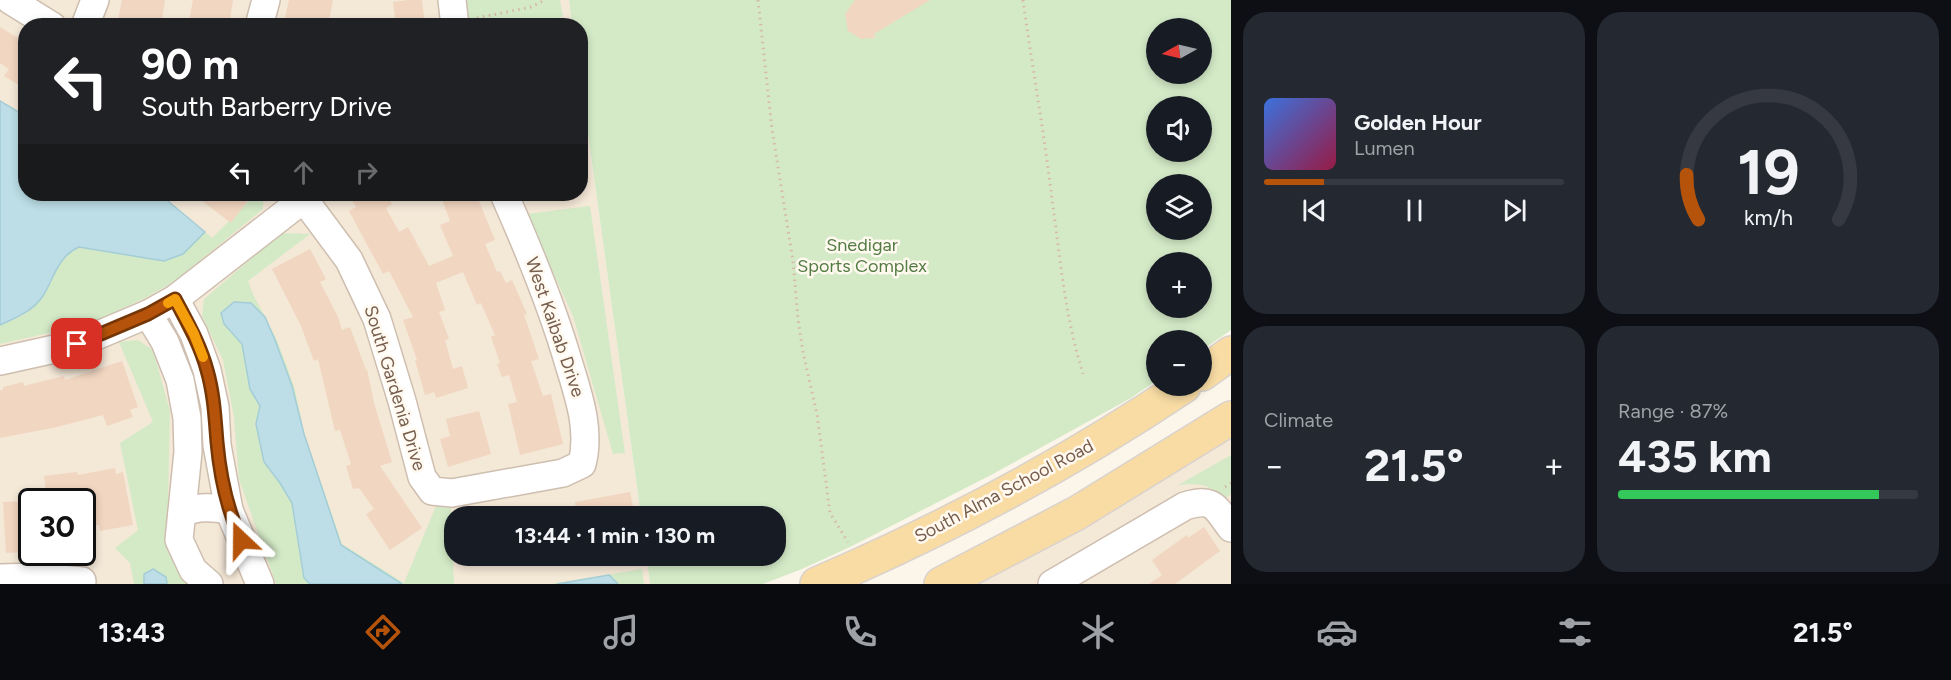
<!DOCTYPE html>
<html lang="en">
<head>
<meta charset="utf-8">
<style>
  body { margin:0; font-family:Figtree,sans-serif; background:#242831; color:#f1f3f6; height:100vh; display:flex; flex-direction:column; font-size:22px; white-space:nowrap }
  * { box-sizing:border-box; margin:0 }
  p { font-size:20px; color:#9ea1a6 }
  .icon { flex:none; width:33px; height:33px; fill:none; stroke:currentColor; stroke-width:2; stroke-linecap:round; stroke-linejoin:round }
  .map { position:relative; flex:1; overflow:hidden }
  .sheet { display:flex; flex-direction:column; gap:12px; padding:12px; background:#0d0f14; width:720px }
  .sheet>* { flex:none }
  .top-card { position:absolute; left:18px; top:18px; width:570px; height:183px; border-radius:24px; box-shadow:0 3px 9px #0003; background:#202124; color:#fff; overflow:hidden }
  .needle { width:39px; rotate:262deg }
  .buttons { position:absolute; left:1146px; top:18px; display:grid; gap:12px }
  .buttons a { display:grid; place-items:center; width:66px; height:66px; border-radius:50%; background:#171b24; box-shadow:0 3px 9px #0003; font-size:30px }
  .speed { position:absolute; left:18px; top:488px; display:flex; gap:12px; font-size:30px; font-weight:700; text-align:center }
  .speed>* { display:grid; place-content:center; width:78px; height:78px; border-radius:50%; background:#171b24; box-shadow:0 3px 9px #0003; line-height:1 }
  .speed .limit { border:3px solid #111; border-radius:9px; background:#fff; color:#111 }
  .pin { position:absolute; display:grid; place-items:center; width:51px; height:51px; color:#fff; margin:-26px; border-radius:12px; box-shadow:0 3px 9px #0006 }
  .me { position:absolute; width:66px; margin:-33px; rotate:337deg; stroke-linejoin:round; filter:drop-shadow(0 0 4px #0008) }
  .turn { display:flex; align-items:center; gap:21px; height:126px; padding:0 24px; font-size:27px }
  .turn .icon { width:78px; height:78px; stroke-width:2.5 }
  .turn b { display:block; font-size:42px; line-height:51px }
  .lanes { display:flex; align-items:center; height:57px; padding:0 24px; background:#0003; justify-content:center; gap:30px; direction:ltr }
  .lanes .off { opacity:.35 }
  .big { font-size:45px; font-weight:700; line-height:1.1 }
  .sheet .widget { flex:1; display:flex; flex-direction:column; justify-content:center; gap:9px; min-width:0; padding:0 21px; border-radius:24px; background:#242831 }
  .sheet .dial { align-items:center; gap:0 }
  .dial svg { height:156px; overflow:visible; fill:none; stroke:#363941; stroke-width:7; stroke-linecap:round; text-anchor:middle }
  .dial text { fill:#f1f3f6; stroke:none }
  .song { display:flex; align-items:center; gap:18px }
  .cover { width:72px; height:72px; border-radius:9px; background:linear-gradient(135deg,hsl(220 70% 55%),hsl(340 70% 35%)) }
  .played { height:6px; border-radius:3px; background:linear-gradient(90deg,#b45309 20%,#363941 20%) }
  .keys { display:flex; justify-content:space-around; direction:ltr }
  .heat { display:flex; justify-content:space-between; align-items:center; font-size:33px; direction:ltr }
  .charge { height:9px; border-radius:4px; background:linear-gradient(90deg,#34c759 87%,#363941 0) }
  .sheet .tiles { flex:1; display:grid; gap:12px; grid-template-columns:repeat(2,1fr) }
  .trip { position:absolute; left:444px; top:506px; width:342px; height:60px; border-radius:24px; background:#171b24; box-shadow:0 3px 9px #0003; font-weight:700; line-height:60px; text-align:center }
  .dock { display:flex; height:96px; justify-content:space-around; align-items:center; background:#090b0e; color:#9ea1a6 }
  .dock .icon { width:42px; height:42px }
  .dock .active { color:#b45309 }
  .dock b { font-size:27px; color:#f1f3f6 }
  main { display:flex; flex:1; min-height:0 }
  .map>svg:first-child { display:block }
</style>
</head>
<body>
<main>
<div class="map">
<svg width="1231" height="584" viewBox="0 0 1231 584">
  <rect width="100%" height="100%" fill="#fcf5e9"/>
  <g fill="#f4e8d7" fill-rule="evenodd">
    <path d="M0 0H569L572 25 26 26V194H580L581 83 641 516H454V555H646L650 584H0ZM32 501H82V552H32Z"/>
    <polygon points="1231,437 1231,584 974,584"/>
  </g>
  <g fill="#d4eac7" fill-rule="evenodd">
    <polygon points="465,0 560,0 563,17 505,25 469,25"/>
    <path d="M569 0H1231V330L1202 350V340H1156V381L1131 398 991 475 850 547 802 569 763 584H650L646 555H776V516H641L581 83 580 26 572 25ZM1156 28H1202V74H1156ZM1156 106H1202V152H1156ZM1156 184H1202V230H1156ZM1156 262H1202V308H1156Z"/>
    <polygon points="256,194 264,194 263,209 175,281 145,298 89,324 0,344 0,325 22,316 68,252 79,247 183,254 205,232 212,238"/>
    <polygon points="590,206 625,453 613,454 573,316 526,214"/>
    <polygon points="281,233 310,234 248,281 253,294 277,340 294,386 305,436 342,544 404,583 436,506 451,508 454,584 276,584 239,479 234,417 223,360 202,316 204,299"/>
    <polygon points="138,340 153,350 170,411 168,502 164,542 175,563 194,584 134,584 130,563 115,548 138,530 120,443 153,422 119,342"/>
    <path d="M1231 455V494L1226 498C1207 484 1201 483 1178 485Z"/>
    <polygon points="642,569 644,584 551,584"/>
  </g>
  <g fill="#bddee6" stroke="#a4cdd7" stroke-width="1.5">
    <path d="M0 101 25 116 26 194H155L168 201 205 232 183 254 164 261 79 247C58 256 54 278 43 296 33 311 16 318 0 325Z"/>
    <polygon points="234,302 251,303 265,317 275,340 292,386 304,434 341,545 402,584 310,584 304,578 292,503 280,483 264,462 256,424 260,406 250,389 242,344 224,324 221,313"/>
    <polygon points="153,569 166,577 167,584 144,584 144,574"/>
    <polygon points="609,575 618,584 557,584"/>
  </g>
  <g fill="#f1d6c1">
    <polygon points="122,0 165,0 161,26 145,26 118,20"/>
    <polygon points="193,0 233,0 229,26 188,26"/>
    <polygon points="289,0 333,0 328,26 283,26"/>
    <polygon points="408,0 422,0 425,26 396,26 393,2"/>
    <polygon points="855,0 930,0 874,34 876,38 861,39 848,31 845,14"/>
    <polygon points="0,27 26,43 26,89 4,76 9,69 0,63"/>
    <polygon points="193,194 253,194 231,223"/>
    <polygon points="348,194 386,194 392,204 386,208 399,232 408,227 429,266 453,256 440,225 450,221 440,194 476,194 495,240 485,244 497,272 500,271 506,283 512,280 527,314 524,315 539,359 531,361 543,396 551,394 563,444 520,455 508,404 517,402 509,375 502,377 497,364 500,363 491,337 495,335 481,303 477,305 463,272 436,283 445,310 439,312 449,339 445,340 453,369 462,366 468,388 436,398 434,392 425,395 415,360 417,360 403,320 413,317 389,271 383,274 349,211 356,207"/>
    <polygon points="310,249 326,279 320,282 338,317 342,330 350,327 366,370 367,369 374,403 392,462 380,466 422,528 390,550 366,514 374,509 359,488 353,489 346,466 351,464 340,430 335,431 318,359 314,361 301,326 272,269"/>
    <polygon points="122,361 138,407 130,410 133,417 107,426 103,415 57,427 0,438 0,390 3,390 3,387 23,382 24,386 64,376 65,380"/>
    <polygon points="479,411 491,454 448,467 440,439 450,436 446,419"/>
    <polygon points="115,468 116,474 123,472 133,525 100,531 99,525 82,527 82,501 47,501 44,476 77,472 78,475"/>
    <polygon points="630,492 635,516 577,516 575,502"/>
    <polygon points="32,501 32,541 26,541 27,552 6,553 3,502"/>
    <polygon points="1204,527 1220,551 1175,584 1149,584 1162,575 1152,560 1187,535 1188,538"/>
  </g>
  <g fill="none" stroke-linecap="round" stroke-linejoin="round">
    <g stroke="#cebeaf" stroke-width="30">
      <g id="minor">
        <polyline points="10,0 52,26"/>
        <polyline points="452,0 455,26"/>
        <polyline points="85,26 95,0"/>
        <polyline points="259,26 266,0"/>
        <path d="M300 194 349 260 377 319 402 401 422 477 432 491 452 493 563 473 582 464C591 429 578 394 568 361 551 303 528 248 504 194"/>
        <polyline points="175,299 194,334 207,370 215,407 217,445 229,510 260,584"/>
        <polyline points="148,314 165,342 180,380 187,418 188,452 179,540 193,570 209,584"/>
        <polyline points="0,361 77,344 148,314 175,299 305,198"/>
        <path d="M182 513C198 506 212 507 229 510"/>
        <polyline points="0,578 37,577 82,581"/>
        <path d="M1052 584 1185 506C1214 497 1215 507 1231 528"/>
      </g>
    </g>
    <g stroke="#d9d2cd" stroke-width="36">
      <g id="major">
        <polyline points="1202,374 1231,353"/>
        <path d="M817 584C945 529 1069 463 1184 386"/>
        <polyline points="941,584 1077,513 1231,418"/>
      </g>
    </g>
    <g stroke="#d6b9a4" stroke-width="3" stroke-dasharray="1.5 4.5" stroke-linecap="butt">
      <polyline points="758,0 772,129 793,261 798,319 803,352 817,414 830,513 848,542"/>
      <path d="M1023 0C1032 66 1044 132 1052 199 1060 257 1065 317 1083 374"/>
      <polyline points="477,18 531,7 545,0"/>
      <polyline points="1225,487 1231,483"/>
    </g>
    <use href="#minor" stroke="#fff" stroke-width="27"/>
    <use href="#major" stroke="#f8dca4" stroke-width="33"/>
  </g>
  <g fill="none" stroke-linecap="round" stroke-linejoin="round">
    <g stroke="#753606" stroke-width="15">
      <path id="route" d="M77 344 148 314 175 299C187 322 200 344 207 370 214 394 215 418 217 442 220 476 227 509 241 540"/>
    </g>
    <use href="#route" stroke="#b45309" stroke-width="10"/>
    <polyline stroke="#f59e0b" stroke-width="10" points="168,303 175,299 194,334 203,357"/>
  </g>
  <g text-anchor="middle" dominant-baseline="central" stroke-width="5" stroke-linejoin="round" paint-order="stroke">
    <g font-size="18" fill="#537b44" stroke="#fff9ef">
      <text x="862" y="245">Snedigar<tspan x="862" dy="21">Sports Complex</tspan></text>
    </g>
    <g font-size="18" fill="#765d4d" stroke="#fff9ef">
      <text transform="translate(555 327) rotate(71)">West Kaibab Drive</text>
      <text transform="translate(395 388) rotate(73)">South Gardenia Drive</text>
      <text transform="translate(1004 491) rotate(-28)">South Alma School Road</text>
    </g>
  </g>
</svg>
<div class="buttons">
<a><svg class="needle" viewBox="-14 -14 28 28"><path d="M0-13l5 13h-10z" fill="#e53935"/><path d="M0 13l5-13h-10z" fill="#9ea1a6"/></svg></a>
<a><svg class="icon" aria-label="sound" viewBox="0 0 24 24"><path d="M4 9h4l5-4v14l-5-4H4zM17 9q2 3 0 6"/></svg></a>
<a><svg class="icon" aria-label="layers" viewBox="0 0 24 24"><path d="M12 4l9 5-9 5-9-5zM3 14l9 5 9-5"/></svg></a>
<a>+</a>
<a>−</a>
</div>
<div class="speed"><div class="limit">30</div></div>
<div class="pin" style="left:77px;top:344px;background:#d93025"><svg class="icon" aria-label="arrive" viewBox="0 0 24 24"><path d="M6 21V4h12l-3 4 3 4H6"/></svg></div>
<svg class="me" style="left:241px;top:540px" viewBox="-20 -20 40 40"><path d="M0-17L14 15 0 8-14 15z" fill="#b45309" stroke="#fff" stroke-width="4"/></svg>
<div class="trip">13:44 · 1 min · 130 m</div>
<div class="top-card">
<div class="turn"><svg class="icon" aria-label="left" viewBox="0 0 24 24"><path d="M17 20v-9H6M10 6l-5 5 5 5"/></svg><div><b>90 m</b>South Barberry Drive</div></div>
<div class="lanes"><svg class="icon" aria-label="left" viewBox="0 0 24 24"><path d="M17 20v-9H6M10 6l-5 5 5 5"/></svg><svg class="icon off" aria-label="ahead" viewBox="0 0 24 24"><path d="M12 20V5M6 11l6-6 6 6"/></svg><svg class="icon off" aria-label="right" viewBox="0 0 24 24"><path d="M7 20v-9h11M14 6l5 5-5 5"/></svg></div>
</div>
</div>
<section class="sheet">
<div class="tiles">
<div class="widget">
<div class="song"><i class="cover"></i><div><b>Golden Hour</b><p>Lumen</p></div></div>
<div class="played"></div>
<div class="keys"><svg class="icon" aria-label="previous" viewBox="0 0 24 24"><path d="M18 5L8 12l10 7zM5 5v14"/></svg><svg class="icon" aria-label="pause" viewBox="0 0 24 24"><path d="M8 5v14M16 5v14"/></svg><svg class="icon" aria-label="next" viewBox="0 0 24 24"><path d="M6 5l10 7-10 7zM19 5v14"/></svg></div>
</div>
<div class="widget dial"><svg viewBox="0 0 100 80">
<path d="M14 69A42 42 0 1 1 86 69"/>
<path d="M14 69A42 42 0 0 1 8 46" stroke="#b45309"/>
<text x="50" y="56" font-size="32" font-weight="700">19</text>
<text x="50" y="72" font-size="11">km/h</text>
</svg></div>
<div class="widget"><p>Climate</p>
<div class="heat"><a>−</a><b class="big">21.5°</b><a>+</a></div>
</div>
<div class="widget"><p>Range · 87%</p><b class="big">435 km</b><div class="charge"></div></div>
</div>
</section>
</main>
<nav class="dock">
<b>13:43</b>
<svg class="icon active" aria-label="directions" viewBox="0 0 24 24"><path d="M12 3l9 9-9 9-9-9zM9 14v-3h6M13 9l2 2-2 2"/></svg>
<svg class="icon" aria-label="music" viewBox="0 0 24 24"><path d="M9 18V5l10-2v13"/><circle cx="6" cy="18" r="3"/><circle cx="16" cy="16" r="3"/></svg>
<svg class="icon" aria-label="phone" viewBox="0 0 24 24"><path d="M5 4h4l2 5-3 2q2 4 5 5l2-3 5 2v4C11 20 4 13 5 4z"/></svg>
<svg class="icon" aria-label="climate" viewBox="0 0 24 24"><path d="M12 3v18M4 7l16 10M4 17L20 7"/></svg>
<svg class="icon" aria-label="car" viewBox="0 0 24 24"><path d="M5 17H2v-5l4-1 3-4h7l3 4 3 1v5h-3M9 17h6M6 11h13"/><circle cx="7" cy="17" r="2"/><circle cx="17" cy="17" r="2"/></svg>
<svg class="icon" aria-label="filters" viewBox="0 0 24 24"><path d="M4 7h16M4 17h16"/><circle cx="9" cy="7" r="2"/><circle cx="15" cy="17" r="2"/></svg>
<b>21.5°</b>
</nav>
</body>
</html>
